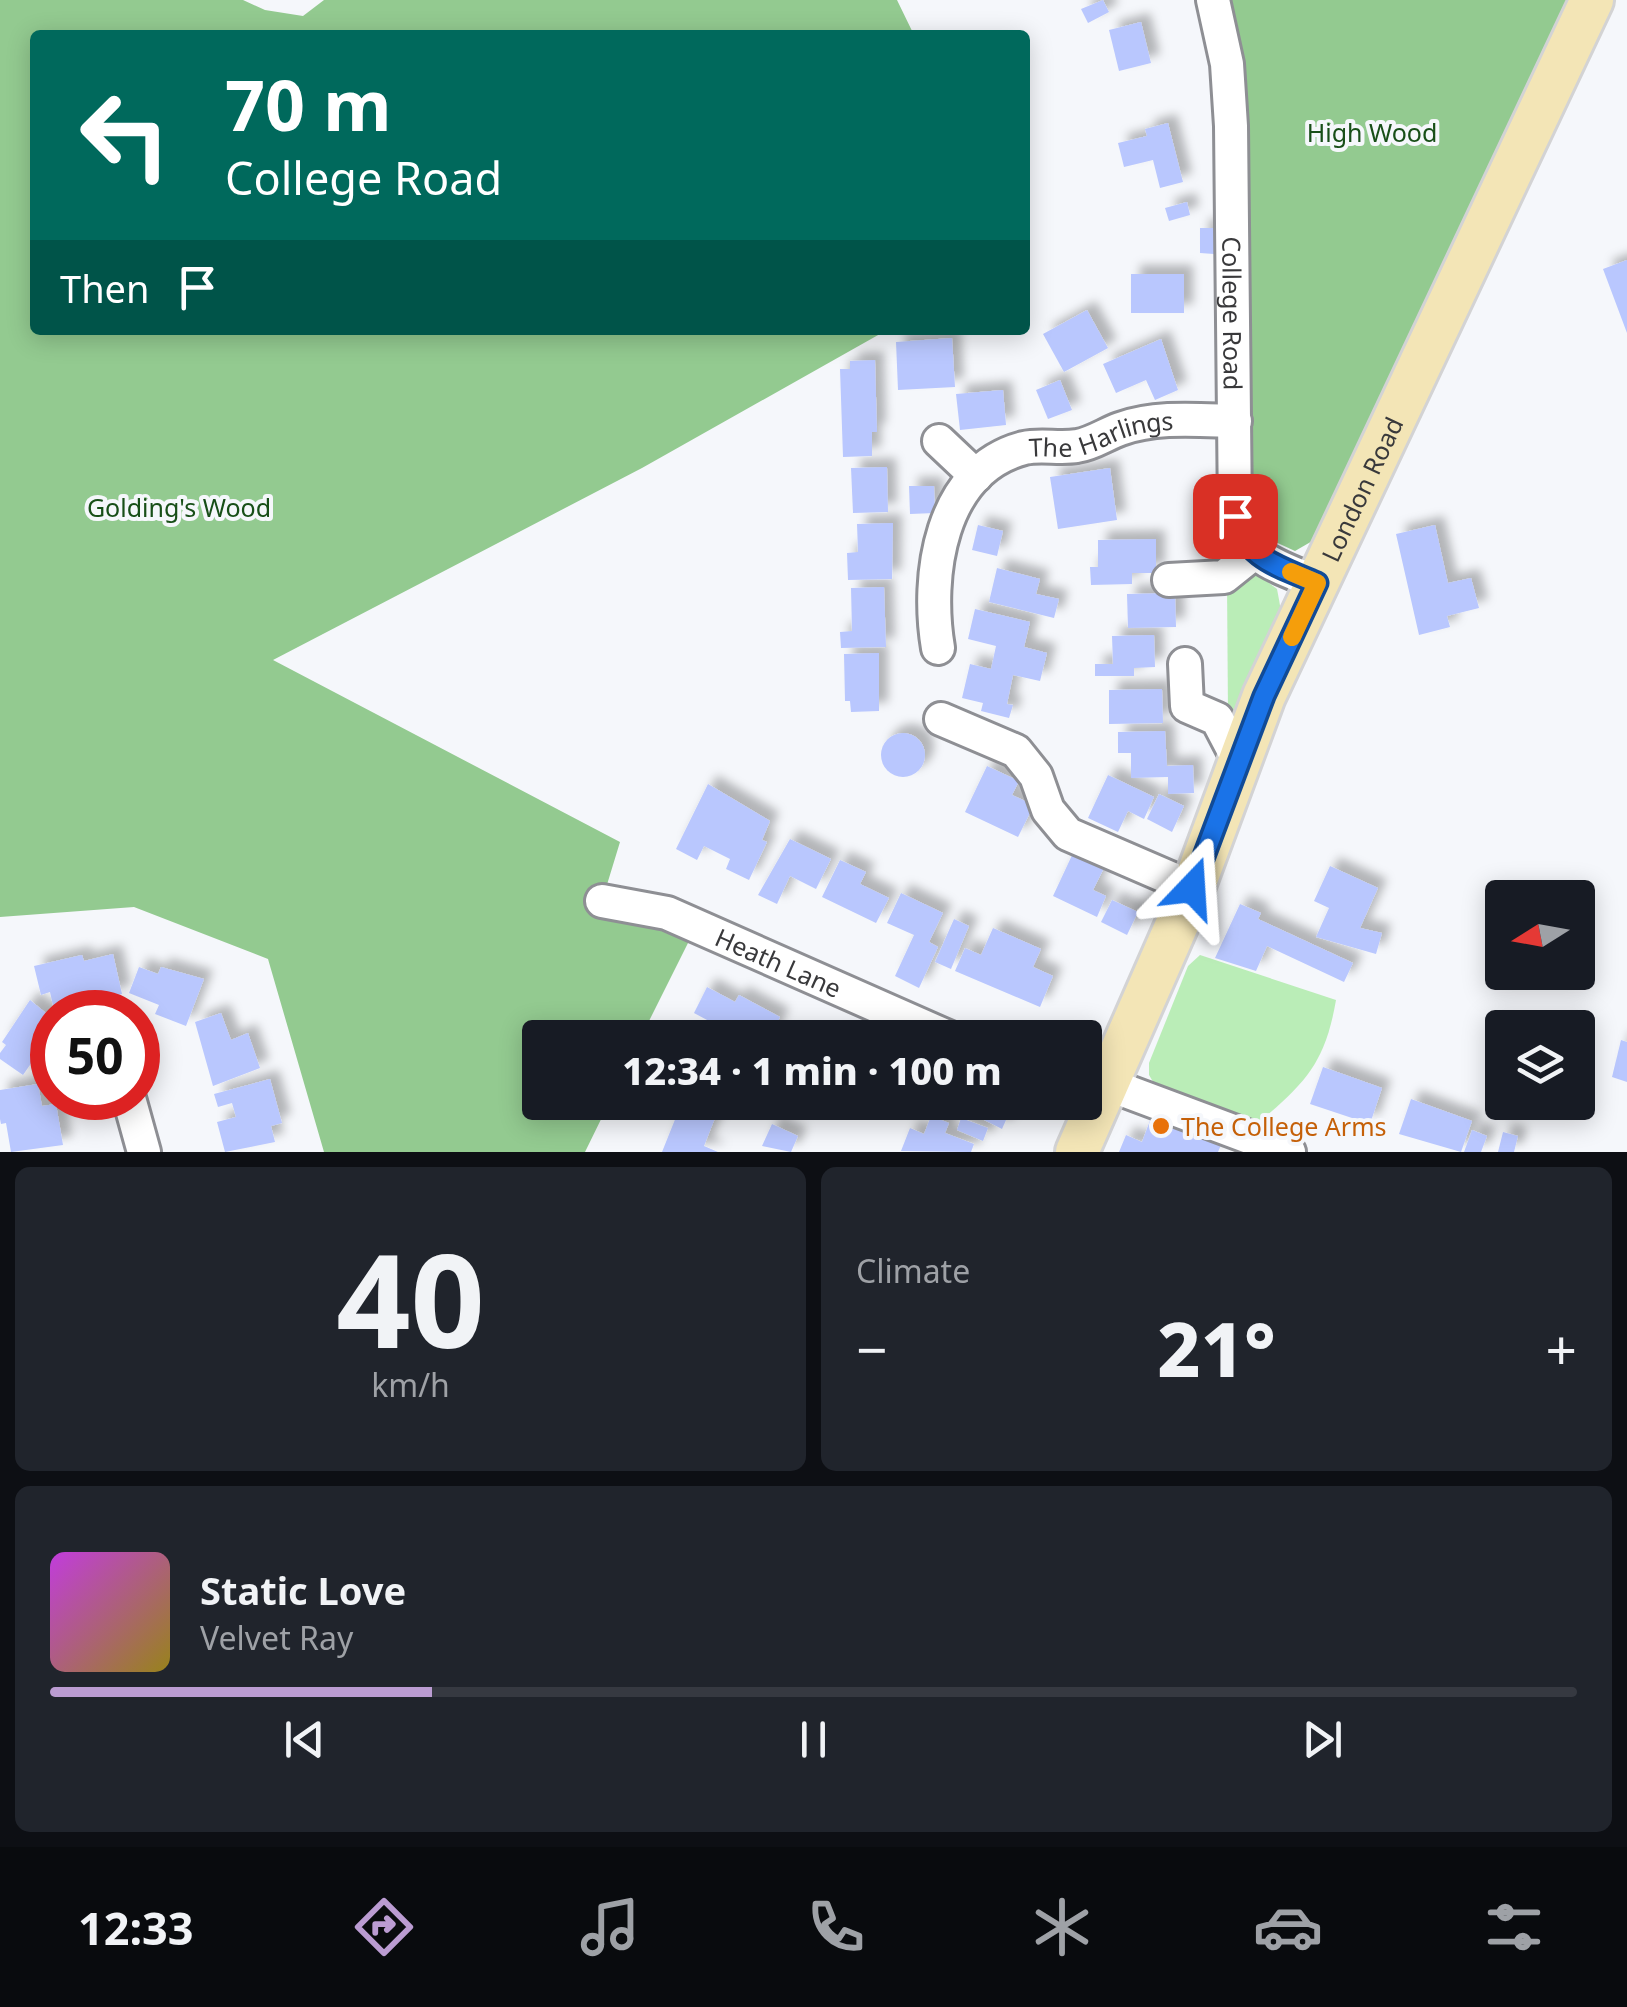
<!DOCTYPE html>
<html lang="en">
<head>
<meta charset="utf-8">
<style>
  body { margin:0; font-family:"Noto Sans",sans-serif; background:#20242c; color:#f1f3f6; height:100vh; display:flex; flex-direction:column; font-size:38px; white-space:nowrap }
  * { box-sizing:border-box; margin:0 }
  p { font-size:32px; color:#9ea1a6 }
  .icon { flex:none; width:55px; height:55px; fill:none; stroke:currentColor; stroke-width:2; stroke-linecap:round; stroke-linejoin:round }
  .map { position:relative; height:1152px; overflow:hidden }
  .drawer { display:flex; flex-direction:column; gap:15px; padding:15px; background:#0d0f14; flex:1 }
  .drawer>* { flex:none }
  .guide { position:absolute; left:30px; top:30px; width:1000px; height:305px; border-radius:10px; box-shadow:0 5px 25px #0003; background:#00695c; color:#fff; overflow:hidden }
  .needle { width:65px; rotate:259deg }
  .fabs { position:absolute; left:1485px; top:880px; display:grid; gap:20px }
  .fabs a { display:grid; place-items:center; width:110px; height:110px; border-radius:10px; background:#171b24; box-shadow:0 5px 25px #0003; font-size:50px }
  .speed { position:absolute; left:30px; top:990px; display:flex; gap:20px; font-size:50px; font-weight:700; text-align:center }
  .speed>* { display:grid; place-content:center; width:130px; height:130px; border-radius:50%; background:#171b24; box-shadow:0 5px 25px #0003; line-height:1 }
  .speed .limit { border:15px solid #d22; background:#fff; color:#111 }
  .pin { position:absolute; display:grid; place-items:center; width:85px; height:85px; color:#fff; margin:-42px; border-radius:20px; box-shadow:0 5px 15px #0006 }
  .me { position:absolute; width:110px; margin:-55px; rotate:20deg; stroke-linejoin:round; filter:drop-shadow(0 0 8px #0008) }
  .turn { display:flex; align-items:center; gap:35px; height:210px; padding:0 30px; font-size:45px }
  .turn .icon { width:130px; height:130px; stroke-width:2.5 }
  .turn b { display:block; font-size:70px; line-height:85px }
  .then { display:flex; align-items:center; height:95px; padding:0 30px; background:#0003; gap:20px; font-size:38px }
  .big { font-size:75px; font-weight:800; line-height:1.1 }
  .drawer .widget { flex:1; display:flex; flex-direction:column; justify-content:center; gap:15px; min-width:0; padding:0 35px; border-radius:15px; background:#20242c }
  .drawer .dial { align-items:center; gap:0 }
  .dial b { font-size:130px; line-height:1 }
  .song { display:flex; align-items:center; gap:30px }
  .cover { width:120px; height:120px; border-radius:15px; background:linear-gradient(135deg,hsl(290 70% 55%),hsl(50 70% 35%)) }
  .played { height:10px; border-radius:5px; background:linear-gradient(90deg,#bb9cd2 25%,#363941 25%) }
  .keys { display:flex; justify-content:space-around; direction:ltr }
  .heat { display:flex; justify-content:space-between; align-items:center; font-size:55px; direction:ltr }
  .drawer .tiles { flex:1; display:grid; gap:15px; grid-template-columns:1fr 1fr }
  .widget:last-child { grid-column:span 2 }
  .trip { position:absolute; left:522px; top:1020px; width:580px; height:100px; border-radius:10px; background:#171b24; box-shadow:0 5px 25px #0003; font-weight:800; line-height:100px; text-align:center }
  .dock { display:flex; height:160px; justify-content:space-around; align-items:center; background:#090b0e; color:#9ea1a6 }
  .dock .icon { width:70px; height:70px }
  .dock .active { color:#bb9cd2 }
  .dock b { font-size:45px; color:#f1f3f6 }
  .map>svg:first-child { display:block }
</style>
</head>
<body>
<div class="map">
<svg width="1627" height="1152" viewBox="0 0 1627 1152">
  <defs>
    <filter id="shadow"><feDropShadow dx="9" dy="-9" stdDeviation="5" flood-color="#0004"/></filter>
  </defs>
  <rect width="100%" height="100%" fill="#f5f7fb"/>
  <g fill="#baedb7">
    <polygon points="1252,570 1277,589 1282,616 1239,713 1228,715 1227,583"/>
    <path d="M1200 955 1336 1000C1325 1064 1305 1083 1257 1124L1155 1085 1149 1075V1063L1188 966Z"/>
  </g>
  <g fill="#93ca90">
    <polygon points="0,0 243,0 265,10 303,16 324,0 897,0 914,35 35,35 35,330 887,330 642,468 273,660 620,842 602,901 691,937 641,1037 540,1038 540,1102 609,1103 585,1152 324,1152 268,959 134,907 0,917"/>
    <polygon points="1210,0 1580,0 1321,536 1295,551 1241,526"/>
  </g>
  <g fill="#b9c7fe" filter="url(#shadow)">
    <polygon points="1103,0 1109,12 1088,23 1081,9"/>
    <polygon points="1141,22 1151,63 1119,71 1109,30"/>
    <polygon points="1168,123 1183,182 1160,188 1153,160 1124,167 1118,143 1147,136 1145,129"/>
    <polygon points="1187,202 1190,215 1169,221 1165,208"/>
    <polygon points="1200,228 1214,228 1214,254 1200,253"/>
    <polygon points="1627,260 1627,333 1603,269"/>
    <rect x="1131" y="274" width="53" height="39"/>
    <polygon points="1087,310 1108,348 1064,372 1043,334"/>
    <polygon points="952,338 955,387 898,390 896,342"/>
    <polygon points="1161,339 1178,390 1155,400 1146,380 1116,393 1103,364"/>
    <polygon points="875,360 877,432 872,432 872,456 843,457 840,369 850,369 850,361"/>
    <polygon points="1060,380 1072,410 1048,419 1036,390"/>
    <polygon points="1003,390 1006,425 960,430 956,394"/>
    <polygon points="887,467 888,512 853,513 851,468"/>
    <polygon points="1110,468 1117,520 1058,529 1050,477"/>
    <polygon points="909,486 934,486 935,513 910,514"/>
    <polygon points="893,523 892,579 848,580 847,553 858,552 857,524"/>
    <polygon points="978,525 1003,531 997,556 972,550"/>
    <polygon points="1435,525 1448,583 1471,578 1479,608 1447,616 1450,627 1419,635 1396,534"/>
    <polygon points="1156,539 1156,573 1132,573 1132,584 1091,585 1090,567 1098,567 1098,540"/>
    <polygon points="997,568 1040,579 1036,594 1059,599 1054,618 989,602"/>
    <polygon points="884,587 886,647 841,648 840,632 852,631 851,588"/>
    <polygon points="1175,593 1176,627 1128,628 1127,594"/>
    <polygon points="975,609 1030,622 1024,647 1047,653 1040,681 1013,675 1007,704 1013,705 1009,718 981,711 983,703 962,698 970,664 991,669 996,646 968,639"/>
    <polygon points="1154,635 1155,667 1134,668 1134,676 1095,676 1095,664 1113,664 1112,636"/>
    <polygon points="879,653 879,711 851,712 850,701 845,701 844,654"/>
    <polygon points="1162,689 1163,723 1109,724 1109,690"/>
    <polygon points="1165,731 1167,766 1193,765 1194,793 1168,794 1168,777 1131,778 1131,753 1118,753 1118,732"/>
    <circle cx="903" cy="755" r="22"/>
    <polygon points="987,766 1019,781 1012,795 1034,805 1018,837 965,812"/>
    <polygon points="1108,775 1154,797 1144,819 1128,811 1118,832 1088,818"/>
    <polygon points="708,784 770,821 762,840 767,842 749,880 726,869 730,859 704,846 697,860 676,849"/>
    <polygon points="1159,794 1184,806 1172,832 1147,819"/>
    <polygon points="790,839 831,859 816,889 790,876 777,904 758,895"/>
    <polygon points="1074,851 1105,866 1093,890 1106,896 1097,917 1053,896"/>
    <polygon points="840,860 866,872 860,884 889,898 876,923 822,897"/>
    <polygon points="1330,866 1378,888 1360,928 1382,933 1376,954 1316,937 1329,908 1314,901"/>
    <polygon points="901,893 943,913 929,942 938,947 919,988 895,976 914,935 887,923"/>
    <polygon points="1112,900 1138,912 1127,935 1101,922"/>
    <polygon points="1240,904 1261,913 1258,919 1353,963 1344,982 1267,946 1256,971 1215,958"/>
    <polygon points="954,919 969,926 951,969 935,962"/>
    <polygon points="993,928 1041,949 1033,967 1053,976 1040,1007 955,971 965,948 981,955"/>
    <polygon points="113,954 122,994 54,1010 50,992 41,995 34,966 82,955 84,961"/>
    <polygon points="139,967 158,974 161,967 204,979 186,1026 155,1014 159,1005 129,993"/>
    <polygon points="707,987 735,1002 739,995 780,1017 770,1038 718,1035 722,1028 694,1013"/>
    <polygon points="30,1000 52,1018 35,1044 41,1049 23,1075 0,1059 0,1053 6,1045 2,1042"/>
    <polygon points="221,1013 231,1040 248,1033 260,1068 213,1086 195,1022"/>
    <polygon points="1621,1040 1627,1042 1627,1082 1612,1077"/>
    <polygon points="1323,1067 1382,1088 1370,1124 1310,1104"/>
    <polygon points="270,1079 282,1123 271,1126 275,1142 225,1152 217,1122 236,1117 232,1103 218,1107 214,1094"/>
    <polygon points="38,1084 42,1106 56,1104 63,1145 11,1152 6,1123 1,1124 0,1119 0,1090"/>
    <polygon points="1411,1099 1472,1121 1461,1152 1399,1134"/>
    <polygon points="682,1102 717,1113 704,1146 718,1152 662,1152"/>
    <polygon points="949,1102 1014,1102 1002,1129"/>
    <polygon points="931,1116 949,1123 945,1133 974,1144 971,1152 901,1151 910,1128 924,1134"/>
    <polygon points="961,1118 988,1128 983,1141 957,1130"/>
    <polygon points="1151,1118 1221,1145 1218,1152 1119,1152 1126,1135 1142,1142"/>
    <polygon points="772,1124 798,1136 791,1152 762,1146"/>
    <polygon points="1472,1130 1487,1136 1481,1152 1464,1152"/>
    <polygon points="1503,1132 1518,1136 1514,1152 1498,1152"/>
  </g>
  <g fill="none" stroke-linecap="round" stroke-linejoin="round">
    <g stroke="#8e8f94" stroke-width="38">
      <g id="minor">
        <path id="s1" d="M1213 0 1227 64 1231 126 1235 516C1243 559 1281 567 1317 583"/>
        <polyline points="939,441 976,476"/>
        <polyline points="1169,580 1224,577 1254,553"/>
        <path id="s2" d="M938 648C926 577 939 470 1024 448 1041 444 1059 449 1077 446 1092 444 1106 434 1120 429 1156 416 1197 420 1235 421"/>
        <polyline points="1185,664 1187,706 1217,719 1239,761"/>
        <polyline points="941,719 1016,751 1036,776 1048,810 1068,834 1193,888"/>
        <path id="s3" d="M602 901 667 913 950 1038"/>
        <polyline points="1107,1084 1289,1152"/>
        <polyline points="129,1098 144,1152"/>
      </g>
    </g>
    <g stroke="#d3d3d4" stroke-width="48">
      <g id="major">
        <path id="s4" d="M1077 1152 1193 888 1264 696 1592 0"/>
      </g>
    </g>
    <use href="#minor" stroke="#fff" stroke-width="32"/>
    <use href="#major" stroke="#f3e5b6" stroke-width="42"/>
  </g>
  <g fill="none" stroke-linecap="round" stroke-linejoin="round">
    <g stroke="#114b97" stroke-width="25">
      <path id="route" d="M1192 888 1264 696 1317 583C1281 567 1244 559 1235 516"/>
    </g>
    <use href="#route" stroke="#1a73e8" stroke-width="18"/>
    <polyline stroke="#f59e0b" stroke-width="18" points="1291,572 1317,583 1292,637"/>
  </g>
  <circle fill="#e8710a" stroke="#f5f7fb" stroke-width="4" cx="1161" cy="1126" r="10"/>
  <g text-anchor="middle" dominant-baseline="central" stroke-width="8" stroke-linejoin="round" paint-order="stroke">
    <g font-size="25" fill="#184f18" stroke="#f5f7fb">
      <text x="1372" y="132">High Wood</text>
      <text x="179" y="507">Golding's Wood</text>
    </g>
    <g font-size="25" fill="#39393b" stroke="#f5f7fb">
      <text stroke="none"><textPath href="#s1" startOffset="315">College Road</textPath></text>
      <text stroke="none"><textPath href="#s2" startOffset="318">The Harlings</textPath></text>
      <text stroke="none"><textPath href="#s4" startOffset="722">London Road</textPath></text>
      <text stroke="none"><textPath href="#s3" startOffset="188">Heath Lane</textPath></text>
    </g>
    <g font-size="25" fill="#c56008" stroke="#f5f7fb" text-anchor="start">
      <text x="1181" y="1126">The College Arms</text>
    </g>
  </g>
</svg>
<div class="fabs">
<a><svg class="needle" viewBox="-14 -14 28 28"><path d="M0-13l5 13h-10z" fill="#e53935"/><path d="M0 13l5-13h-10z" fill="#9ea1a6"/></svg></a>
<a><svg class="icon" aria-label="layers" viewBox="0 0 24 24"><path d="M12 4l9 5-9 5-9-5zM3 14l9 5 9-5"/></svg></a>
</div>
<div class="speed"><div class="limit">50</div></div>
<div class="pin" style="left:1235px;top:516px;background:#d93025"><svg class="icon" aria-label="arrive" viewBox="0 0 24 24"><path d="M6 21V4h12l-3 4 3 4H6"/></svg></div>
<svg class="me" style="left:1192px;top:888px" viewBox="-20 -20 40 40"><path d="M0-17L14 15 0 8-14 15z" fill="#1a73e8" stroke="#fff" stroke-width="4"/></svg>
<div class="trip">12:34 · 1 min · 100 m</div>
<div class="guide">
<div class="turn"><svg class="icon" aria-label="left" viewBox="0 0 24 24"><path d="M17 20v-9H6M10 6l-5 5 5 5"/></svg><div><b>70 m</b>College Road</div></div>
<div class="then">Then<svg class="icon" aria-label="arrive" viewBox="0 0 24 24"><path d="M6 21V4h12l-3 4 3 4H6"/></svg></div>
</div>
</div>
<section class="drawer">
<div class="tiles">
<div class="widget dial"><b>40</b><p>km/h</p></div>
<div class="widget"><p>Climate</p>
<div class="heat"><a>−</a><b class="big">21°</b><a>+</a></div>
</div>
<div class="widget">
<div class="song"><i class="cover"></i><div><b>Static Love</b><p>Velvet Ray</p></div></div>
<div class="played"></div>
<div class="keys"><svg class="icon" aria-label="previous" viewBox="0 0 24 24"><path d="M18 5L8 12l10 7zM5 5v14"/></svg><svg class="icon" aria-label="pause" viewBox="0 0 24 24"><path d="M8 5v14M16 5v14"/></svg><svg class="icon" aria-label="next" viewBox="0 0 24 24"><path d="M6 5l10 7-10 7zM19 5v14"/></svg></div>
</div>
</div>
</section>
<nav class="dock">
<b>12:33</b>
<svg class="icon active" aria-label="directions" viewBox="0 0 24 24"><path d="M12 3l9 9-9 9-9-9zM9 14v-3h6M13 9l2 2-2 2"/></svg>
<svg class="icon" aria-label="music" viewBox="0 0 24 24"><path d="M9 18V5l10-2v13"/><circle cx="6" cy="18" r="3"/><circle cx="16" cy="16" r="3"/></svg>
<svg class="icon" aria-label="phone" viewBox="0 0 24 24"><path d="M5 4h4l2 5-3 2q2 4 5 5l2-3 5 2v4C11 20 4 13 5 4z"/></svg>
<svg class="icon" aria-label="climate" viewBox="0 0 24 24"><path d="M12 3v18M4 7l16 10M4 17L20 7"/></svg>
<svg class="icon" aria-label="car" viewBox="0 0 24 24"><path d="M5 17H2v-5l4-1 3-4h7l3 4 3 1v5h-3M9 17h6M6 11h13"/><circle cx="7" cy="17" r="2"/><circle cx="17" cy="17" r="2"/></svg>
<svg class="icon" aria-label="filters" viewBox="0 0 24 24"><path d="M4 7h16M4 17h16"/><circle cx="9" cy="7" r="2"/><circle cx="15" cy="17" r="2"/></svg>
</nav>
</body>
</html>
